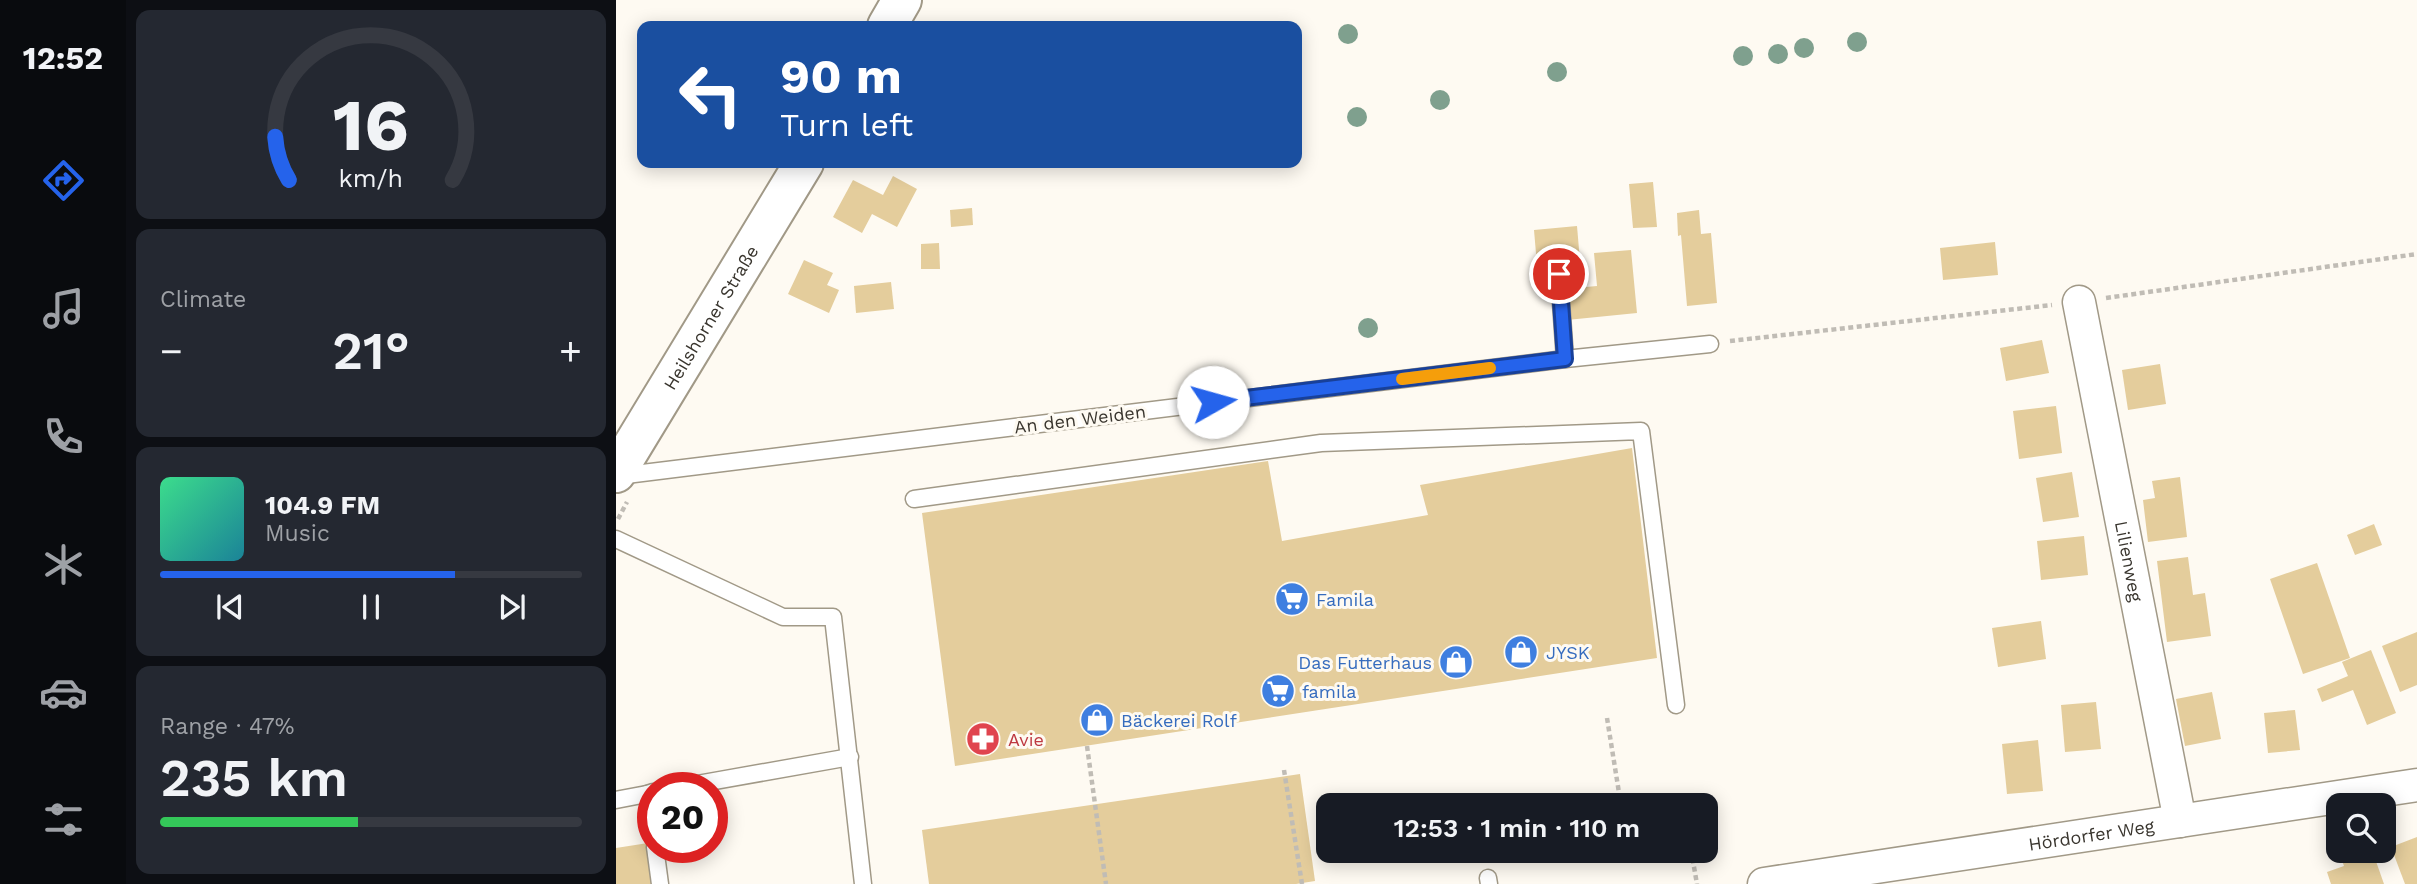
<!DOCTYPE html>
<html lang="en">
<head>
<meta charset="utf-8">
<style>
  body { margin:0; font-family:"Work Sans",sans-serif; background:#242831; color:#f1f3f6; height:100vh; display:flex; flex-direction:column; font-size:26px; white-space:nowrap }
  * { box-sizing:border-box; margin:0 }
  p { font-size:23px; color:#9ea1a6 }
  .icon { flex:none; width:38px; height:38px; fill:none; stroke:currentColor; stroke-width:2; stroke-linecap:round; stroke-linejoin:round }
  .map { position:relative; flex:1; overflow:hidden }
  .details { display:flex; flex-direction:column; gap:10px; padding:10px; background:#0d0f14; width:490px }
  .details>* { flex:none }
  .guide { position:absolute; left:21px; top:21px; width:665px; height:147px; border-radius:14px; box-shadow:0 4px 18px #0003; background:#1a4fa0; color:#fff; overflow:hidden }
  .tools { position:absolute; left:1710px; top:793px; display:grid; gap:14px }
  .tools a { display:grid; place-items:center; width:70px; height:70px; border-radius:14px; background:#171b24; box-shadow:0 4px 18px #0003; font-size:35px }
  .speed { position:absolute; left:21px; top:772px; display:flex; gap:14px; font-size:35px; font-weight:700; text-align:center }
  .speed>* { display:grid; place-content:center; width:91px; height:91px; border-radius:50%; background:#171b24; box-shadow:0 4px 18px #0003; line-height:1 }
  .speed .limit { border:10px solid #d22; background:#fff; color:#111 }
  .pin { position:absolute; display:grid; place-items:center; width:60px; height:60px; color:#fff; margin:-30px; border:4px solid #fff; border-radius:50%; box-shadow:0 2px 7px #0007 }
  .me { position:absolute; width:77px; margin:-38px; rotate:83deg; stroke-linejoin:round; filter:drop-shadow(0 0 5px #0008) }
  .turn { display:flex; align-items:center; gap:24px; height:147px; padding:0 28px; font-size:32px }
  .turn .icon { width:91px; height:91px; stroke-width:2.5 }
  .turn b { display:block; font-size:49px; line-height:60px }
  .big { font-size:52px; font-weight:600; line-height:1.1 }
  .details .tile { flex:1; display:flex; flex-direction:column; justify-content:center; gap:10px; min-width:0; padding:0 24px; border-radius:14px; background:#242831 }
  .details .dial { align-items:center; gap:0 }
  .dial svg { height:182px; overflow:visible; fill:none; stroke:#363941; stroke-width:7; stroke-linecap:round; text-anchor:middle }
  .dial text { fill:#f1f3f6; stroke:none }
  .song { display:flex; align-items:center; gap:21px }
  .cover { width:84px; height:84px; border-radius:10px; background:linear-gradient(135deg,hsl(150 70% 55%),hsl(190 70% 35%)) }
  .played { height:7px; border-radius:4px; background:linear-gradient(90deg,#2563eb 70%,#363941 70%) }
  .keys { display:flex; justify-content:space-around; direction:ltr }
  .heat { display:flex; justify-content:space-between; align-items:center; font-size:38px; direction:ltr }
  .charge { height:10px; border-radius:5px; background:linear-gradient(90deg,#34c759 47%,#363941 0) }
  .trip { position:absolute; left:700px; top:793px; width:402px; height:70px; border-radius:14px; background:#171b24; box-shadow:0 4px 18px #0003; font-weight:600; line-height:70px; text-align:center }
  main { display:flex; flex:1; min-height:0 }
  .menu { display:flex; flex-direction:column; width:126px; justify-content:space-around; align-items:center; background:#090b0e; color:#9ea1a6 }
  .menu .icon { width:49px; height:49px }
  .menu .selected { color:#2563eb }
  .menu b { font-size:32px; color:#f1f3f6 }
  .map>svg:first-child { display:block }
</style>
</head>
<body>
<main>
<nav class="menu">
<b>12:52</b>
<svg class="icon selected" aria-label="directions" viewBox="0 0 24 24"><path d="M12 3l9 9-9 9-9-9zM9 14v-3h6M13 9l2 2-2 2"/></svg>
<svg class="icon" aria-label="music" viewBox="0 0 24 24"><path d="M9 18V5l10-2v13"/><circle cx="6" cy="18" r="3"/><circle cx="16" cy="16" r="3"/></svg>
<svg class="icon" aria-label="phone" viewBox="0 0 24 24"><path d="M5 4h4l2 5-3 2q2 4 5 5l2-3 5 2v4C11 20 4 13 5 4z"/></svg>
<svg class="icon" aria-label="climate" viewBox="0 0 24 24"><path d="M12 3v18M4 7l16 10M4 17L20 7"/></svg>
<svg class="icon" aria-label="car" viewBox="0 0 24 24"><path d="M5 17H2v-5l4-1 3-4h7l3 4 3 1v5h-3M9 17h6M6 11h13"/><circle cx="7" cy="17" r="2"/><circle cx="17" cy="17" r="2"/></svg>
<svg class="icon" aria-label="filters" viewBox="0 0 24 24"><path d="M4 7h16M4 17h16"/><circle cx="9" cy="7" r="2"/><circle cx="15" cy="17" r="2"/></svg>
</nav>
<section class="details">
<div class="tile dial"><svg viewBox="0 0 100 80">
<path d="M14 69A42 42 0 1 1 86 69"/>
<path d="M14 69A42 42 0 0 1 8 50" stroke="#2563eb"/>
<text x="50" y="56" font-size="32" font-weight="700">16</text>
<text x="50" y="72" font-size="11">km/h</text>
</svg></div>
<div class="tile"><p>Climate</p>
<div class="heat"><a>−</a><b class="big">21°</b><a>+</a></div>
</div>
<div class="tile">
<div class="song"><i class="cover"></i><div><b>104.9 FM</b><p>Music</p></div></div>
<div class="played"></div>
<div class="keys"><svg class="icon" aria-label="previous" viewBox="0 0 24 24"><path d="M18 5L8 12l10 7zM5 5v14"/></svg><svg class="icon" aria-label="pause" viewBox="0 0 24 24"><path d="M8 5v14M16 5v14"/></svg><svg class="icon" aria-label="next" viewBox="0 0 24 24"><path d="M6 5l10 7-10 7zM19 5v14"/></svg></div>
</div>
<div class="tile"><p>Range · 47%</p><b class="big">235 km</b><div class="charge"></div></div>
</section>
<div class="map">
<svg width="1801" height="884" viewBox="0 0 1801 884">
  <rect width="100%" height="100%" fill="#fefaf2"/>
  <g fill="#e4cd9c">
    <polygon points="277,176 301,189 281,227 256,214 246,233 217,217 237,180 267,195"/>
    <polygon points="1037,182 1041,227 1017,228 1013,184"/>
    <polygon points="356,208 357,225 335,227 334,210"/>
    <polygon points="1083,210 1085,234 1095,233 1101,303 1071,306 1065,235 1062,236 1061,213"/>
    <polygon points="961,226 964,261 921,265 918,230"/>
    <polygon points="1379,242 1382,275 1327,280 1324,248"/>
    <polygon points="323,243 324,269 305,269 305,244"/>
    <polygon points="1015,250 1021,313 951,320 948,289 981,286 978,253"/>
    <polygon points="188,260 217,273 211,285 223,290 213,313 172,294"/>
    <polygon points="275,282 278,309 240,313 238,286"/>
    <polygon points="1426,340 1433,373 1390,381 1384,348"/>
    <polygon points="1544,364 1550,404 1512,410 1506,370"/>
    <polygon points="1440,406 1446,453 1403,459 1397,411"/>
    <polygon points="1016,448 1041,658 339,766 306,513 652,461 666,541 812,515 804,485"/>
    <polygon points="1456,472 1463,517 1427,522 1420,478"/>
    <polygon points="1564,477 1571,537 1532,542 1527,500 1539,498 1536,481"/>
    <polygon points="1758,524 1766,545 1739,555 1731,535"/>
    <polygon points="1468,536 1472,575 1425,580 1421,541"/>
    <polygon points="1572,557 1577,595 1589,593 1595,636 1551,642 1541,561"/>
    <polygon points="1701,563 1734,658 1687,674 1654,579"/>
    <polygon points="1425,621 1430,659 1382,667 1376,628"/>
    <polygon points="1801,632 1801,685 1784,692 1766,646"/>
    <polygon points="1755,650 1780,713 1751,725 1737,690 1706,702 1701,689 1732,676 1726,662"/>
    <polygon points="1596,692 1605,739 1569,746 1560,699"/>
    <polygon points="1480,702 1485,749 1449,752 1445,705"/>
    <polygon points="1679,710 1684,750 1652,753 1648,713"/>
    <polygon points="1422,740 1427,791 1391,794 1386,744"/>
    <polygon points="684,774 699,881 680,884 313,884 306,830"/>
    <polygon points="1801,837 1801,884 1789,884 1775,847"/>
    <polygon points="32,843 38,884 0,884 0,848"/>
    <polygon points="1737,850 1756,850 1768,884 1715,884 1711,872 1728,866 1724,855"/>
  </g>
  <g fill="none" stroke-linecap="round" stroke-linejoin="round">
    <g stroke="#a19987" stroke-width="19">
      <g id="service">
        <polyline points="943,274 949,359"/>
        <polyline points="2,476 949,359 1094,344"/>
        <polyline points="298,499 705,443 1025,431 1060,705"/>
        <polyline points="0,539 167,617 217,617 247,884"/>
        <polyline points="59,788 234,757"/>
        <polyline points="37,792 31,794 37,833"/>
        <polyline points="0,800 31,794"/>
        <polyline points="39,847 44,884"/>
        <polyline points="872,878 873,884"/>
      </g>
    </g>
    <g stroke="#a19987" stroke-width="35">
      <g id="minor">
        <path id="s1" d="M1463 302 1564 821"/>
        <path id="s2" d="M1148 884 1801 785"/>
      </g>
    </g>
    <g stroke="#a19987" stroke-width="42">
      <g id="secondary">
        <polyline points="271,26 286,0"/>
        <path id="s3" d="M0 473 188 163"/>
      </g>
    </g>
    <g stroke="#c0bcb5" stroke-width="4.5" stroke-dasharray="5 3.5" stroke-linecap="butt">
      <polyline points="1490,298 1801,254"/>
      <polyline points="1114,341 1436,305"/>
      <polyline points="2,519 11,502"/>
      <polyline points="991,718 1005,805"/>
      <polyline points="471,746 490,884"/>
      <polyline points="668,770 686,884"/>
      <polyline points="1011,850 1011,854"/>
      <polyline points="1075,850 1081,884"/>
    </g>
    <use href="#service" stroke="#fff" stroke-width="16"/>
    <use href="#minor" stroke="#fff" stroke-width="32"/>
    <use href="#secondary" stroke="#fff" stroke-width="38"/>
  </g>
  <g fill="#7fa08e">
    <circle cx="732" cy="34" r="10"/>
    <circle cx="1241" cy="42" r="10"/>
    <circle cx="1188" cy="48" r="10"/>
    <circle cx="1162" cy="54" r="10"/>
    <circle cx="1127" cy="56" r="10"/>
    <circle cx="941" cy="72" r="10"/>
    <circle cx="824" cy="100" r="10"/>
    <circle cx="741" cy="117" r="10"/>
    <circle cx="752" cy="328" r="10"/>
  </g>
  <g fill="none" stroke-linecap="round" stroke-linejoin="round">
    <g stroke="#184099" stroke-width="18">
      <polyline id="route" points="597,402 949,359 943,274"/>
    </g>
    <use href="#route" stroke="#2563eb" stroke-width="12"/>
    <polyline stroke="#f59e0b" stroke-width="12" points="786,379 874,368"/>
  </g>
  <defs>
    <g id="supermarket-disc" transform="scale(1.75)"><circle r="9.5" fill="#3f7fe0" stroke="#fefaf2"/><path d="M-6-5.5h2.5l.6 2H6L4.5 2H-2.5L-4.4-4H-6ZM-1.5 3.2a1.3 1.3 0 1 0 .1 0ZM3 3.2a1.3 1.3 0 1 0 .1 0Z" fill="#fff"/></g>
    <g id="shop-disc" transform="scale(1.75)"><circle r="9.5" fill="#3f7fe0" stroke="#fefaf2"/><path d="M-5-2.5h2.3a2.7 3.5 0 0 1 5.4 0H5L5.5 6h-11ZM-1.5-2.5h3a1.5 2.3 0 0 0-3 0Z" fill="#fff"/></g>
    <g id="pharmacy-disc" transform="scale(1.75)"><circle r="9.5" fill="#e0444e" stroke="#fefaf2"/><path d="M-2-6h4v4h4v4h-4v4h-4v-4h-4v-4h4Z" fill="#fff"/></g>
  </defs>
  <g fill-rule="evenodd">
    <use href="#supermarket-disc" x="676" y="599"/>
    <use href="#shop-disc" x="905" y="652"/>
    <use href="#shop-disc" x="840" y="662"/>
    <use href="#supermarket-disc" x="662" y="691"/>
    <use href="#shop-disc" x="481" y="720"/>
    <use href="#pharmacy-disc" x="367" y="739"/>
  </g>
  <g text-anchor="middle" dominant-baseline="central" stroke-width="6" stroke-linejoin="round" paint-order="stroke">
    <g font-size="18" fill="#39352e" stroke="#fefaf2">
      <text stroke="none"><textPath href="#s3" startOffset="182">Heilshorner Straße</textPath></text>
      <text transform="translate(464 419) rotate(-7)">An den Weiden</text>
      <text stroke="none"><textPath href="#s1" startOffset="264">Lilienweg</textPath></text>
      <text stroke="none"><textPath href="#s2" startOffset="331">Hördorfer Weg</textPath></text>
    </g>
    <g font-size="18" fill="#366cbe" stroke="#fefaf2" text-anchor="start">
      <text x="700" y="599">Famila</text>
      <text x="930" y="652">JYSK</text>
      <text x="816" y="662" text-anchor="end">Das Futterhaus</text>
      <text x="686" y="691">famila</text>
      <text x="505" y="720">Bäckerei Rolf</text>
    </g>
    <g font-size="18" fill="#be3a42" stroke="#fefaf2" text-anchor="start">
      <text x="392" y="739">Avie</text>
    </g>
  </g>
</svg>
<div class="tools">
<a><svg class="icon" aria-label="search" viewBox="0 0 24 24"><circle cx="10" cy="10" r="6"/><path d="M15 15l6 6"/></svg></a>
</div>
<div class="speed"><div class="limit">20</div></div>
<div class="pin" style="left:943px;top:274px;background:#d93025"><svg class="icon" aria-label="arrive" viewBox="0 0 24 24"><path d="M6 21V4h12l-3 4 3 4H6"/></svg></div>
<svg class="me" style="left:597px;top:402px" viewBox="-20 -20 40 40"><circle r="19" fill="#fff"/><path d="M0-13L10 11 0 6-10 11z" fill="#2563eb"/></svg>
<div class="trip">12:53 · 1 min · 110 m</div>
<div class="guide">
<div class="turn"><svg class="icon" aria-label="left" viewBox="0 0 24 24"><path d="M17 20v-9H6M10 6l-5 5 5 5"/></svg><div><b>90 m</b>Turn left</div></div>
</div>
</div>
</main>
</body>
</html>
